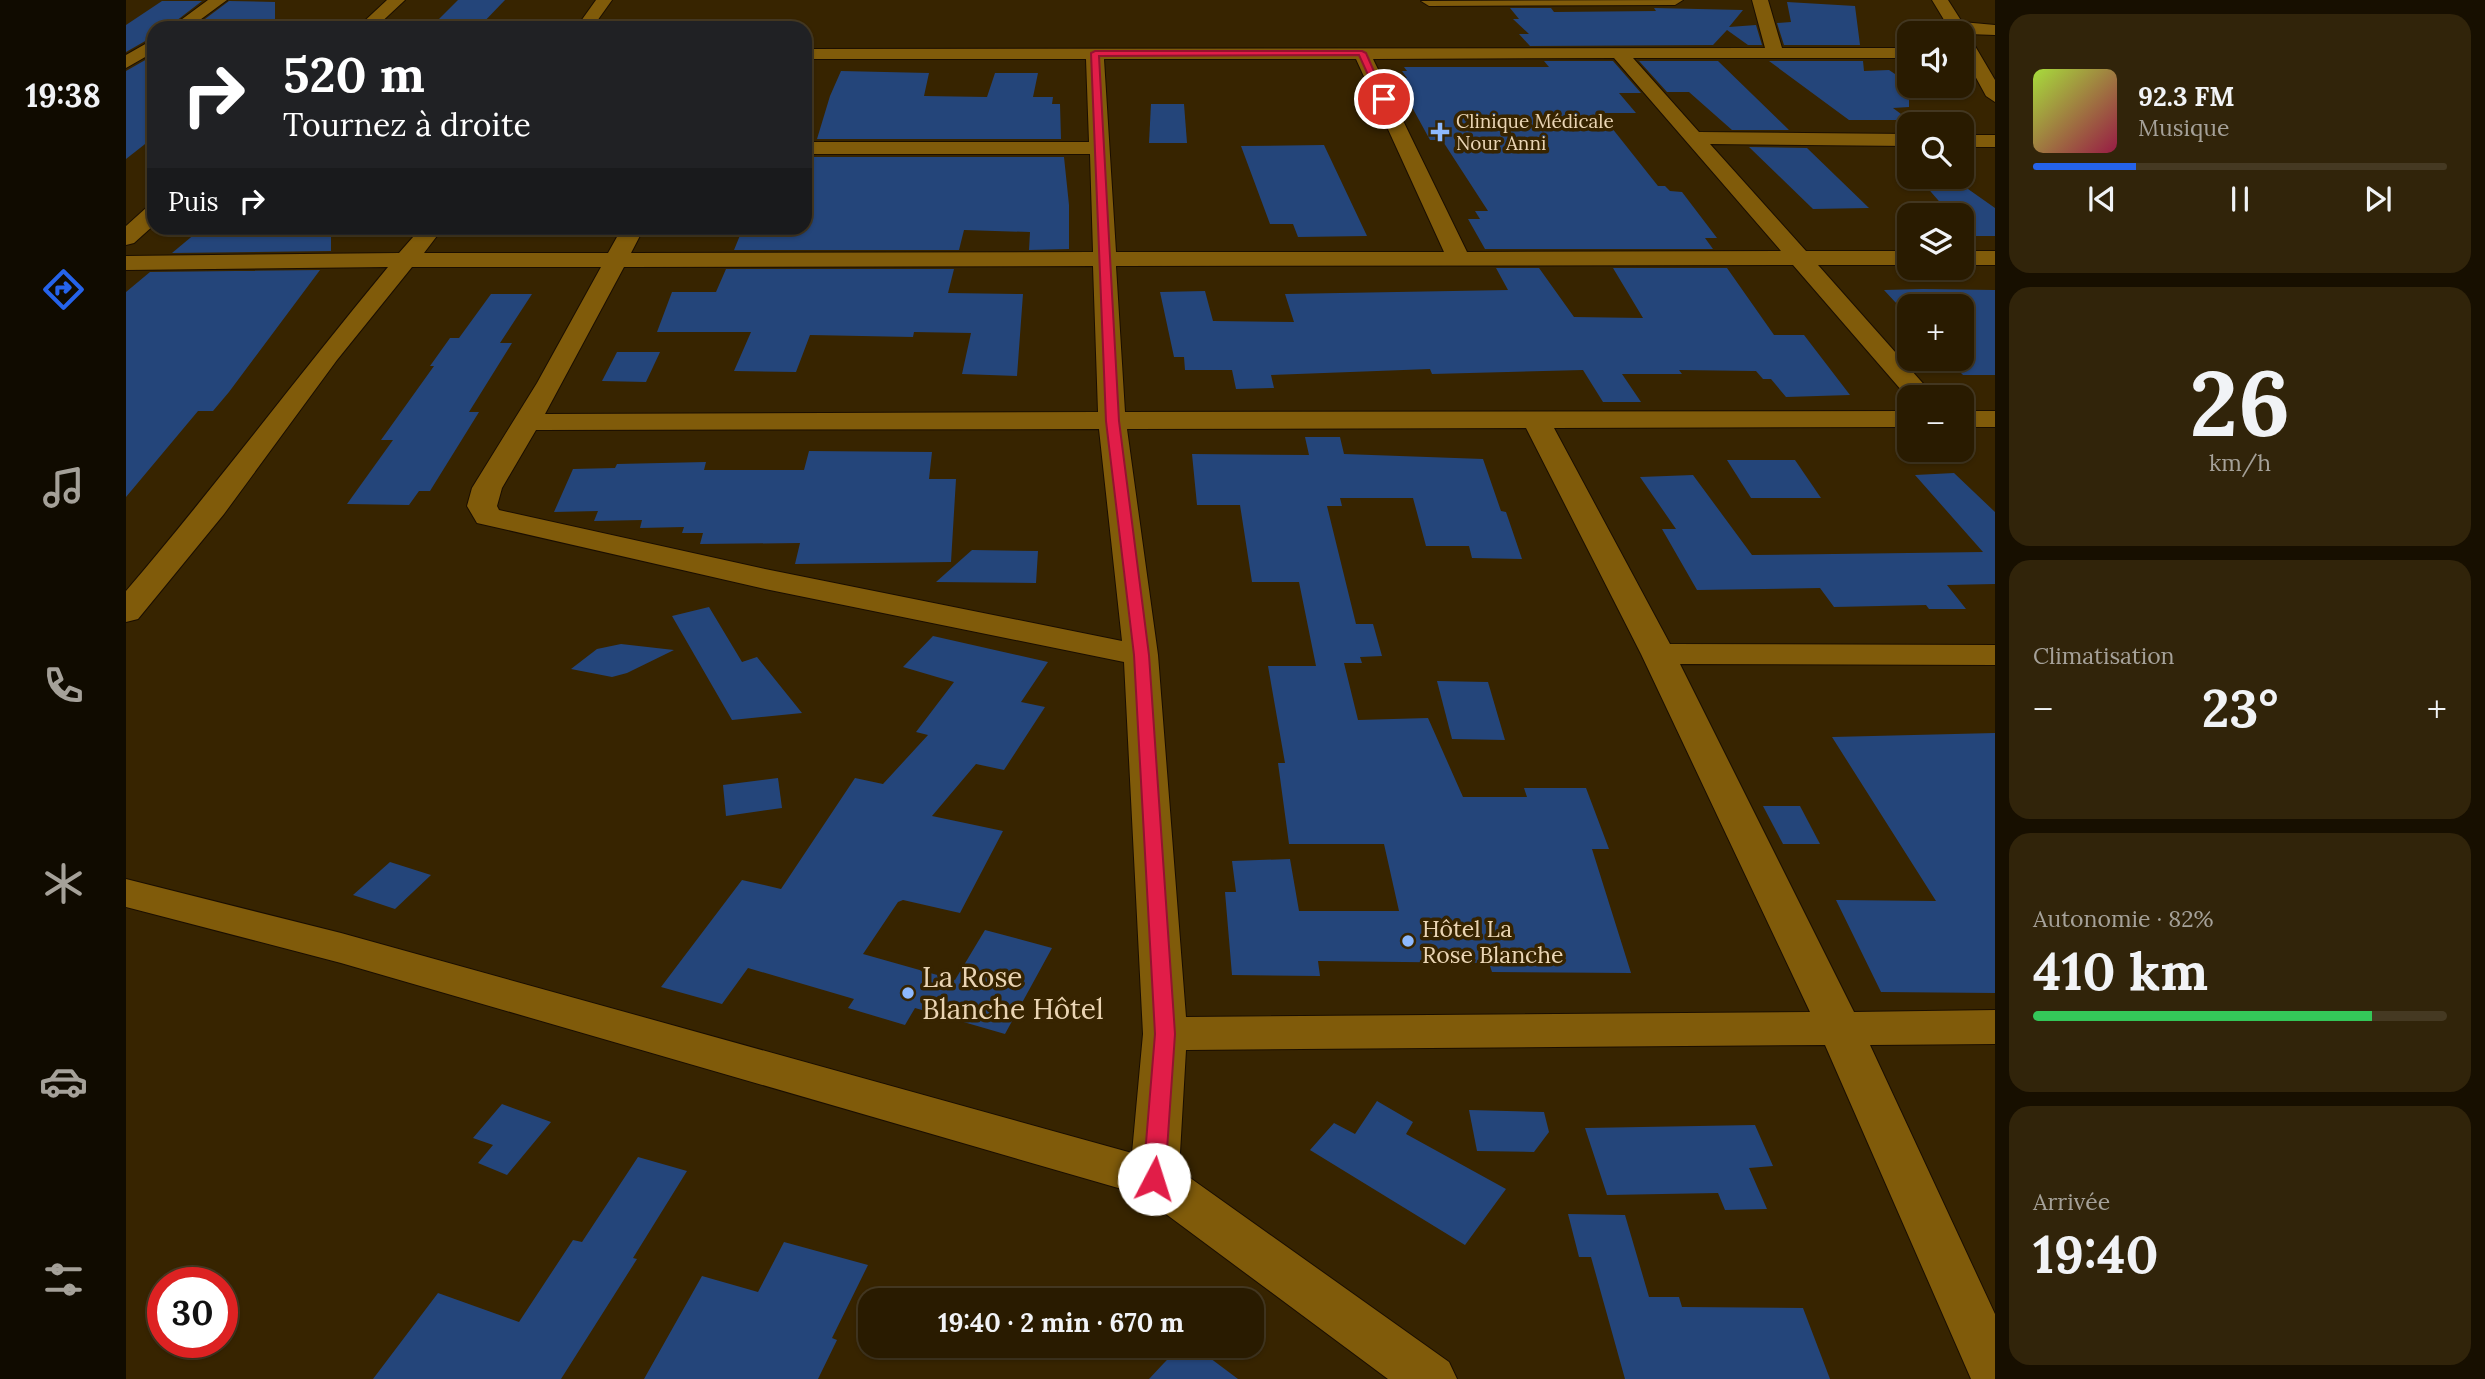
<!DOCTYPE html>
<html lang="fr">
<head>
<meta charset="utf-8">
<style>
  body { margin:0; font-family:Lora,serif; background:#31240a; color:#f1f3f6; height:100vh; display:flex; flex-direction:column; font-size:26px; white-space:nowrap }
  * { box-sizing:border-box; margin:0 }
  p { font-size:23px; color:#a5a199 }
  .icon { flex:none; width:38px; height:38px; fill:none; stroke:currentColor; stroke-width:2; stroke-linecap:round; stroke-linejoin:round }
  .map { position:relative; flex:1; overflow:hidden }
  .sheet { display:flex; flex-direction:column; gap:14px; padding:14px; background:#170f00; width:490px }
  .sheet>* { flex:none }
  .banner { position:absolute; left:21px; top:21px; width:665px; height:214px; border-radius:21px; box-shadow:0 2px 5px #0004,0 0 0 2px #453922; background:#202124; color:#fff; overflow:hidden }
  .tools { position:absolute; left:1771px; top:21px; display:grid; gap:14px }
  .tools a { display:grid; place-items:center; width:77px; height:77px; border-radius:14px; background:#291b00; box-shadow:0 2px 5px #0004,0 0 0 2px #453922; font-size:35px }
  .speed { position:absolute; left:21px; top:1267px; display:flex; gap:14px; font-size:35px; font-weight:700; text-align:center }
  .speed>* { display:grid; place-content:center; width:91px; height:91px; border-radius:50%; background:#291b00; box-shadow:0 2px 5px #0004,0 0 0 2px #453922; line-height:1 }
  .speed .limit { border:10px solid #d22; background:#fff; color:#111 }
  .pin { position:absolute; display:grid; place-items:center; width:60px; height:60px; color:#fff; margin:-30px; border:4px solid #fff; border-radius:50%; box-shadow:0 2px 7px #0007 }
  .me { position:absolute; width:77px; margin:-38px; rotate:5deg; stroke-linejoin:round; filter:drop-shadow(0 0 5px #0008) }
  .turn { display:flex; align-items:center; gap:24px; height:147px; padding:0 21px; font-size:32px }
  .turn .icon { width:91px; height:91px; stroke-width:2.5 }
  .turn b { display:block; font-size:49px; line-height:60px }
  .then { display:flex; align-items:center; height:66px; padding:0 21px; background:#0003; gap:14px; font-size:26px }
  .big { font-size:52px; font-weight:700; line-height:1.1 }
  .sheet .tile { flex:1; display:flex; flex-direction:column; justify-content:center; gap:10px; min-width:0; padding:0 24px; border-radius:21px; background:#31240a }
  .sheet .dial { align-items:center; gap:0 }
  .dial b { font-size:91px; line-height:1 }
  .song { display:flex; align-items:center; gap:21px }
  .cover { width:84px; height:84px; border-radius:10px; background:linear-gradient(135deg,hsl(80 70% 55%),hsl(340 70% 35%)) }
  .played { height:7px; border-radius:4px; background:linear-gradient(90deg,#2563eb 25%,#453922 25%) }
  .keys { display:flex; justify-content:space-around; direction:ltr }
  .heat { display:flex; justify-content:space-between; align-items:center; font-size:38px; direction:ltr }
  .charge { height:10px; border-radius:5px; background:linear-gradient(90deg,#34c759 82%,#453922 0) }
  .trip { position:absolute; left:732px; top:1288px; width:406px; height:70px; border-radius:21px; background:#291b00; box-shadow:0 2px 5px #0004,0 0 0 2px #453922; font-weight:700; line-height:70px; text-align:center }
  main { display:flex; flex:1; min-height:0 }
  .dock { display:flex; flex-direction:column; width:126px; justify-content:space-around; align-items:center; background:#100b00; color:#a5a199 }
  .dock .icon { width:49px; height:49px }
  .dock .on { color:#2563eb }
  .dock b { font-size:32px; color:#f1f3f6 }
  .map>svg:first-child { display:block }
</style>
</head>
<body>
<main>
<nav class="dock">
<b>19:38</b>
<svg class="icon on" aria-label="directions" viewBox="0 0 24 24"><path d="M12 3l9 9-9 9-9-9zM9 14v-3h6M13 9l2 2-2 2"/></svg>
<svg class="icon" aria-label="music" viewBox="0 0 24 24"><path d="M9 18V5l10-2v13"/><circle cx="6" cy="18" r="3"/><circle cx="16" cy="16" r="3"/></svg>
<svg class="icon" aria-label="phone" viewBox="0 0 24 24"><path d="M5 4h4l2 5-3 2q2 4 5 5l2-3 5 2v4C11 20 4 13 5 4z"/></svg>
<svg class="icon" aria-label="climate" viewBox="0 0 24 24"><path d="M12 3v18M4 7l16 10M4 17L20 7"/></svg>
<svg class="icon" aria-label="car" viewBox="0 0 24 24"><path d="M5 17H2v-5l4-1 3-4h7l3 4 3 1v5h-3M9 17h6M6 11h13"/><circle cx="7" cy="17" r="2"/><circle cx="17" cy="17" r="2"/></svg>
<svg class="icon" aria-label="filters" viewBox="0 0 24 24"><path d="M4 7h16M4 17h16"/><circle cx="9" cy="7" r="2"/><circle cx="15" cy="17" r="2"/></svg>
</nav>
<div class="map">
<svg width="1869" height="1379" viewBox="0 0 1869 1379">
  <rect width="100%" height="100%" fill="#372400"/>
  <g fill="#24457a">
    <polygon points="332,0 379,0 352,28 304,28"/>
    <polygon points="36,1 76,1 41,28 28,28 28,36 0,52 0,25"/>
    <polygon points="103,1 149,2 149,28 67,28"/>
    <polygon points="1661,2 1729,6 1734,45 1658,45 1651,23 1665,22"/>
    <polygon points="1384,8 1425,8 1428,12 1530,11 1528,8 1617,10 1603,27 1630,25 1636,45 1622,45 1601,30 1587,45 1404,46 1393,34 1403,34 1387,19 1393,19"/>
    <polygon points="28,55 28,137 0,159 0,71"/>
    <polygon points="1418,61 1487,61 1515,93 1493,93 1510,113 1474,113 1532,186 1539,186 1544,191 1556,192 1591,238 1579,238 1587,249 1359,249 1342,219 1354,219 1349,211 1362,211 1316,140 1304,140 1281,98 1285,100 1268,78 1281,78 1276,71 1281,71 1278,67 1423,67"/>
    <polygon points="1513,61 1592,61 1663,130 1606,130 1563,92 1541,92"/>
    <polygon points="1643,61 1737,61 1738,71 1763,70 1772,76 1783,77 1783,107 1767,108 1783,120 1723,120"/>
    <polygon points="715,71 803,73 798,96 861,97 869,73 912,73 907,97 927,97 926,104 934,104 935,139 691,139 704,96"/>
    <polygon points="1025,104 1058,104 1061,143 1023,143"/>
    <polygon points="1198,145 1241,236 1172,237 1167,224 1144,224 1115,146"/>
    <polygon points="1623,147 1681,148 1743,208 1687,209"/>
    <polygon points="686,157 938,157 943,205 943,249 903,250 904,232 838,230 833,250 608,250 617,228 679,228 679,166 684,166"/>
    <polygon points="1792,177 1825,177 1869,208 1869,236 1842,236 1836,228 1836,215 1825,215"/>
    <polygon points="76,228 205,228 205,251 46,253"/>
    <polygon points="1370,268 1413,268 1448,317 1517,318 1487,268 1601,268 1648,335 1678,335 1724,395 1660,397 1645,379 1637,379 1630,371 1553,370 1556,374 1496,374 1515,402 1477,402 1457,370 1306,374 1304,369 1145,375 1148,388 1110,389 1106,370 1059,370 1058,357 1048,357 1034,292 1079,291 1087,321 1168,322 1159,294 1382,290"/>
    <polygon points="600,269 828,269 822,293 897,294 891,376 836,374 845,333 788,332 787,337 684,335 670,372 608,371 625,332 531,332 546,292 590,292"/>
    <polygon points="194,270 103,392 87,411 72,411 0,497 0,292 24,272"/>
    <polygon points="1797,289 1869,290 1869,375 1837,375 1821,359 1836,359 1836,306 1783,306 1783,317 1758,290"/>
    <polygon points="365,294 406,294 374,343 386,343 343,412 353,412 304,491 293,491 283,505 221,504 267,440 255,440 308,366 304,366 324,338 333,338"/>
    <polygon points="491,352 534,352 520,382 476,381"/>
    <polygon points="1179,437 1214,437 1218,454 1357,459 1375,511 1380,512 1396,559 1346,558 1343,546 1300,546 1287,498 1214,498 1216,506 1201,506 1230,624 1247,624 1256,656 1234,657 1236,663 1218,663 1232,720 1302,718 1337,797 1401,797 1398,788 1460,788 1483,849 1466,849 1505,973 1366,972 1363,963 1192,961 1194,976 1106,975 1099,892 1110,892 1106,861 1164,859 1173,911 1273,911 1258,844 1163,844 1152,763 1159,763 1142,666 1190,666 1173,582 1126,582 1114,505 1071,505 1066,454 1183,455"/>
    <polygon points="683,451 806,452 803,479 830,479 825,562 669,564 674,543 574,544 577,533 556,533 558,527 514,528 516,520 468,521 472,511 428,512 447,469 489,468 491,464 580,462 578,470 678,470"/>
    <polygon points="1601,460 1669,460 1695,498 1625,498"/>
    <polygon points="1828,473 1869,512 1869,584 1821,585 1840,609 1803,609 1800,605 1708,607 1694,588 1571,590 1536,529 1550,529 1514,477 1567,475 1626,555 1857,552 1789,475"/>
    <polygon points="846,550 912,551 910,583 810,582"/>
    <polygon points="583,607 616,662 631,657 676,713 606,720 546,616"/>
    <polygon points="807,636 922,662 895,702 919,707 878,770 850,764 806,816 877,831 834,913 777,900 772,902 737,954 829,980 859,930 926,948 879,1034 789,1008 779,1025 722,1008 728,999 622,968 596,1004 535,987 616,880 655,889 729,778 757,784 802,735 790,732 828,682 777,667"/>
    <polygon points="495,644 548,650 501,673 486,677 445,669 471,649"/>
    <polygon points="1311,681 1362,682 1379,740 1326,739"/>
    <polygon points="1869,733 1869,993 1755,992 1710,900 1810,901 1706,737"/>
    <polygon points="652,778 656,808 600,816 597,785"/>
    <polygon points="1637,806 1674,806 1694,844 1657,844"/>
    <polygon points="264,862 305,875 269,909 227,895"/>
    <polygon points="1251,1101 1287,1122 1280,1134 1380,1189 1339,1245 1184,1150 1208,1123 1229,1134"/>
    <polygon points="376,1104 425,1122 381,1175 352,1163 367,1145 347,1138"/>
    <polygon points="1343,1110 1418,1112 1423,1132 1408,1152 1351,1151"/>
    <polygon points="1629,1125 1647,1166 1623,1168 1641,1209 1599,1210 1592,1193 1481,1195 1459,1128"/>
    <polygon points="512,1157 561,1171 507,1258 511,1259 435,1379 247,1379 312,1293 393,1322 447,1240 456,1242"/>
    <polygon points="1442,1214 1499,1215 1523,1297 1553,1297 1556,1307 1677,1308 1704,1379 1499,1379 1465,1257 1453,1257"/>
    <polygon points="658,1242 742,1265 706,1338 711,1340 692,1379 518,1379 576,1276 632,1292"/>
    <polygon points="1054,1346 1068,1346 1112,1379 1023,1379"/>
  </g>
  <g fill="none" stroke-linecap="round" stroke-linejoin="round">
    <g stroke="#1a0e00" stroke-width="2">
      <g id="minor">
        <polygon points="82,0 101,0 63,28 44,28"/>
        <polygon points="261,0 279,0 249,28 231,28"/>
        <polygon points="470,0 486,0 466,28 450,28"/>
        <polygon points="1557,0 1549,5 1303,6 1295,1"/>
        <path d="M1626 0H1642L1656 48H1783V58H1507L1573 132 1783 134V146L1584 144 1680 251H1783V265H1692L1809 397 1783 399 1667 265 990 266 999 412 1783 411V427L1428 428 1544 644 1869 645V665L1554 664 1728 1012 1869 1010V1044L1744 1045 1869 1314V1379H1845L1699 1045 1060 1050 1053 1170 1323 1362 1331 1379H1262L1013 1194 215 963 0 907V879L215 933 1006 1153 1017 1034 998 662 639 589 351 523 341 506 346 488 411 383 475 267H286L211 360 98 514 12 619 0 622V591C90 486 173 374 262 267L0 270V256L273 253 295 228H317L298 253H482L496 228H518L505 253 967 252 964 154H679V142H963L960 59H679V49L1639 48ZM1488 58 1655 251 1341 252 1247 59ZM978 59H1230L1318 252H990ZM967 266 972 412 419 414 498 267ZM1400 428 1515 654 1684 1012 1060 1017 1032 655 1001 429ZM973 429 996 641 639 569 373 510 371 506 376 488 410 430Z"/>
        <polygon points="1806,0 1822,0 1836,22 1869,25 1869,35 1842,34 1869,80 1869,102 1860,96 1836,52 1836,33 1826,33"/>
        <polygon points="28,39 28,52 0,68 0,55"/>
        <rect x="1836" y="135" width="33" height="12"/>
        <polygon points="28,206 28,225 8,243 0,245 0,226 20,208"/>
        <rect x="1836" y="251" width="33" height="14"/>
        <rect x="1836" y="411" width="33" height="16"/>
      </g>
    </g>
    <use href="#minor" fill="#805b0a" fill-rule="evenodd"/>
  </g>
  <polygon fill="#e11d48" stroke="#92132f" stroke-width="2" points="1236,51 1240,53 1261,101 1253,99 1233,55 973,56 993,421 1023,655 1049,1034 1039,1179 1035,1186 1028,1188 1020,1186 1017,1179 1029,1034 1008,655 980,421 965,53 969,51"/>
  <g fill="#8eb9fd" stroke="#372400" stroke-width="2.5">
    <path d="M1310.5 121.5h7v7h7v7h-7v7h-7v-7h-7v-7h7z"/>
    <circle cx="1282" cy="941" r="7"/>
    <circle cx="782" cy="993" r="7"/>
  </g>
  <g text-anchor="middle" dominant-baseline="central" stroke-width="7" stroke-linejoin="round" paint-order="stroke">
    <g font-size="19" fill="#ead5b4" stroke="#372400" text-anchor="start">
      <text x="1330" y="121">Clinique Médicale<tspan x="1330" dy="22">Nour Anni</tspan></text>
    </g>
    <g font-size="23" fill="#ead5b4" stroke="#372400" text-anchor="start">
      <text x="1296" y="928">Hôtel La<tspan x="1296" dy="26">Rose Blanche</tspan></text>
    </g>
    <g font-size="28" fill="#ead5b4" stroke="#372400" text-anchor="start">
      <text x="796" y="977">La Rose<tspan x="796" dy="32">Blanche Hôtel</tspan></text>
    </g>
  </g>
</svg>
<div class="tools">
<a><svg class="icon" aria-label="sound" viewBox="0 0 24 24"><path d="M4 9h4l5-4v14l-5-4H4zM17 9q2 3 0 6"/></svg></a>
<a><svg class="icon" aria-label="search" viewBox="0 0 24 24"><circle cx="10" cy="10" r="6"/><path d="M15 15l6 6"/></svg></a>
<a><svg class="icon" aria-label="layers" viewBox="0 0 24 24"><path d="M12 4l9 5-9 5-9-5zM3 14l9 5 9-5"/></svg></a>
<a>+</a>
<a>−</a>
</div>
<div class="speed"><div class="limit">30</div></div>
<div class="pin" style="left:1258px;top:99px;background:#d93025"><svg class="icon" aria-label="arrive" viewBox="0 0 24 24"><path d="M6 21V4h12l-3 4 3 4H6"/></svg></div>
<svg class="me" style="left:1028px;top:1179px" viewBox="-20 -20 40 40"><circle r="19" fill="#fff"/><path d="M0-13L10 11 0 6-10 11z" fill="#e11d48"/></svg>
<div class="trip">19:40 · 2 min · 670 m</div>
<div class="banner">
<div class="turn"><svg class="icon" aria-label="right" viewBox="0 0 24 24"><path d="M7 20v-9h11M14 6l5 5-5 5"/></svg><div><b>520 m</b>Tournez à droite</div></div>
<div class="then">Puis<svg class="icon" aria-label="right" viewBox="0 0 24 24"><path d="M7 20v-9h11M14 6l5 5-5 5"/></svg></div>
</div>
</div>
<section class="sheet">
<div class="tile">
<div class="song"><i class="cover"></i><div><b>92.3 FM</b><p>Musique</p></div></div>
<div class="played"></div>
<div class="keys"><svg class="icon" aria-label="previous" viewBox="0 0 24 24"><path d="M18 5L8 12l10 7zM5 5v14"/></svg><svg class="icon" aria-label="pause" viewBox="0 0 24 24"><path d="M8 5v14M16 5v14"/></svg><svg class="icon" aria-label="next" viewBox="0 0 24 24"><path d="M6 5l10 7-10 7zM19 5v14"/></svg></div>
</div>
<div class="tile dial"><b>26</b><p>km/h</p></div>
<div class="tile"><p>Climatisation</p>
<div class="heat"><a>−</a><b class="big">23°</b><a>+</a></div>
</div>
<div class="tile"><p>Autonomie · 82%</p><b class="big">410 km</b><div class="charge"></div></div>
<div class="tile"><p>Arrivée</p><b class="big">19:40</b></div>
</section>
</main>
</body>
</html>
